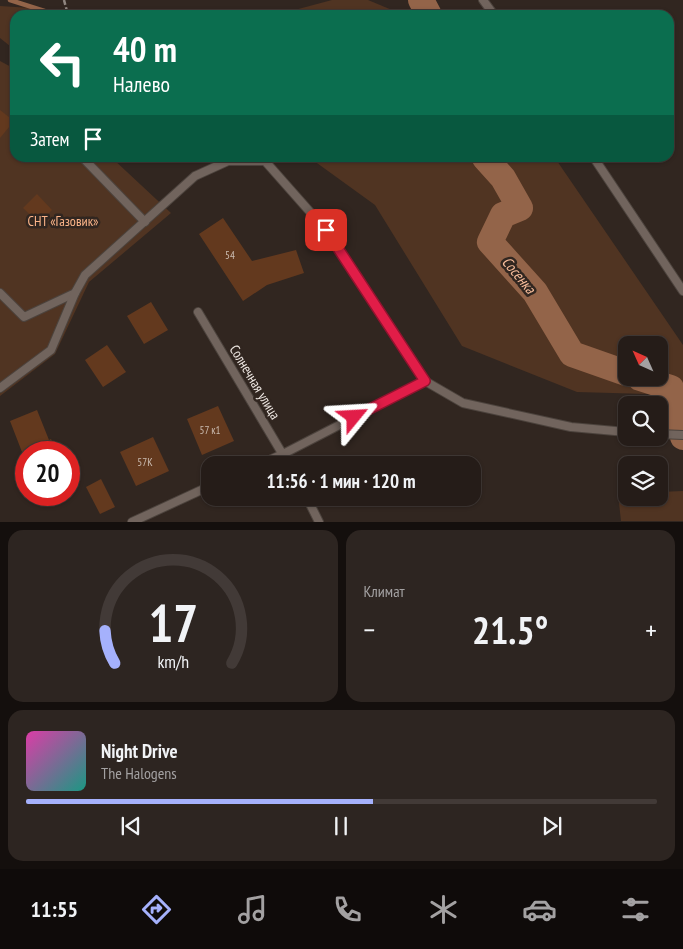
<!DOCTYPE html>
<html lang="ru">
<head>
<meta charset="utf-8">
<style>
  body { margin:0; font-family:"PT Sans Narrow",sans-serif; background:#2d2521; color:#f1f3f6; height:100vh; display:flex; flex-direction:column; font-size:19px; white-space:nowrap }
  * { box-sizing:border-box; margin:0 }
  p { font-size:16px; color:#a3a1a2 }
  .icon { flex:none; width:28px; height:28px; fill:none; stroke:currentColor; stroke-width:2; stroke-linecap:round; stroke-linejoin:round }
  .map { position:relative; height:522px; overflow:hidden }
  .side { display:flex; flex-direction:column; gap:8px; padding:8px; background:#140f0d; flex:1 }
  .side>* { flex:none }
  .guide { position:absolute; left:10px; top:10px; width:664px; height:152px; border-radius:15px; box-shadow:0 1px 4px #0004,0 0 0 1px #423a37; background:#0b6e4f; color:#fff; overflow:hidden }
  .needle { width:32px; rotate:315deg }
  .fabs { position:absolute; left:618px; top:336px; display:grid; gap:10px }
  .fabs a { display:grid; place-items:center; width:50px; height:50px; border-radius:10px; background:#251c18; box-shadow:0 1px 4px #0004,0 0 0 1px #423a37; font-size:25px }
  .speed { position:absolute; left:15px; top:441px; display:flex; gap:10px; font-size:25px; font-weight:700; text-align:center }
  .speed>* { display:grid; place-content:center; width:65px; height:65px; border-radius:50%; background:#251c18; box-shadow:0 1px 4px #0004,0 0 0 1px #423a37; line-height:1 }
  .speed .limit { border:8px solid #d22; background:#fff; color:#111 }
  .pin { position:absolute; display:grid; place-items:center; width:42px; height:42px; color:#fff; margin:-21px; border-radius:10px; box-shadow:0 2px 8px #0006 }
  .me { position:absolute; width:55px; margin:-28px; rotate:63deg; stroke-linejoin:round; filter:drop-shadow(0 0 4px #0008) }
  .turn { display:flex; align-items:center; gap:18px; height:105px; padding:0 20px; font-size:22px }
  .turn .icon { width:65px; height:65px; stroke-width:2.5 }
  .turn b { display:block; font-size:35px; line-height:42px }
  .then { display:flex; align-items:center; height:48px; padding:0 20px; background:#0003; gap:10px; font-size:19px }
  .big { font-size:38px; font-weight:600; line-height:1.1 }
  .side .card { flex:1; display:flex; flex-direction:column; justify-content:center; gap:8px; min-width:0; padding:0 18px; border-radius:15px; background:#2d2521 }
  .side .dial { align-items:center; gap:0 }
  .dial svg { height:130px; overflow:visible; fill:none; stroke:#423a37; stroke-width:7; stroke-linecap:round; text-anchor:middle }
  .dial text { fill:#f1f3f6; stroke:none }
  .song { display:flex; align-items:center; gap:15px }
  .cover { width:60px; height:60px; border-radius:8px; background:linear-gradient(135deg,hsl(320 70% 55%),hsl(170 70% 35%)) }
  .played { height:5px; border-radius:2px; background:linear-gradient(90deg,#a5b1fc 55%,#423a37 55%) }
  .keys { display:flex; justify-content:space-around; direction:ltr }
  .heat { display:flex; justify-content:space-between; align-items:center; font-size:28px; direction:ltr }
  .side .tiles { flex:1; display:grid; gap:8px; grid-template-columns:1fr 1fr }
  .card:last-child { grid-column:span 2 }
  .trip { position:absolute; left:201px; top:456px; width:280px; height:50px; border-radius:15px; background:#251c18; box-shadow:0 1px 4px #0004,0 0 0 1px #423a37; font-weight:600; line-height:50px; text-align:center }
  .menu { display:flex; height:80px; justify-content:space-around; align-items:center; background:#0f0b0a; color:#a3a1a2 }
  .menu .icon { width:35px; height:35px }
  .menu .selected { color:#a5b1fc }
  .menu b { font-size:22px; color:#f1f3f6 }
  .map>svg:first-child { display:block }
</style>
</head>
<body>
<div class="map">
<svg width="683" height="522" viewBox="0 0 683 522">
  <rect width="100%" height="100%" fill="#312620"/>
  <g fill="#503422" fill-rule="evenodd">
    <polygon points="332,0 368,0 404,15 276,15"/>
    <polygon points="0,6 139,15 15,15 15,50 0,38"/>
    <polygon points="0,61 15,69 15,158 112,158 171,213 89,282 55,354 0,396"/>
    <path d="M310 158H555L683 345V395L577 392 462 346 375 205ZM626 345H659V378H626Z"/>
    <polygon points="683,491 683,521 621,521 618,494 626,494 626,498 659,498 659,492"/>
  </g>
  <g fill="none" stroke-linecap="round" stroke-linejoin="round">
    <polyline stroke="#936449" stroke-width="4.5" points="10,0 57,15"/>
    <g stroke="#936449" stroke-width="26">
      <polyline points="421,0 429,15"/>
      <polyline points="485,158 503,178 520,208 503,215 490,242 535,292 572,354 626,373"/>
      <polyline points="640,378 671,388 683,437"/>
    </g>
  </g>
  <g fill="#63391e">
    <polygon points="0,110 14,121 0,138"/>
    <polygon points="37,194 52,210 39,223 23,208"/>
    <polygon points="223,218 252,261 296,250 304,273 267,285 243,301 199,234"/>
    <polygon points="151,302 168,330 144,344 127,316"/>
    <polygon points="107,345 126,372 103,387 85,360"/>
    <polygon points="218,406 234,441 202,455 187,419"/>
    <polygon points="37,410 49,440 51,439 57,452 26,452 26,460 23,452 20,452 22,452 10,421"/>
    <polygon points="153,437 169,471 136,486 120,452"/>
    <polygon points="101,479 115,507 100,514 86,487"/>
  </g>
  <g fill="none" stroke-linecap="round" stroke-linejoin="round">
    <g stroke="#4c433d" stroke-width="10">
      <g id="service">
        <polyline points="483,0 494,15"/>
        <polyline points="83,158 145,222"/>
        <polyline points="594,158 683,291"/>
        <polyline points="0,293 24,317 75,293 85,275 195,176 228,161 265,161 326,230 425,381 463,403 571,427 626,432"/>
        <polyline points="198,312 289,465"/>
        <polyline points="0,388 51,350 75,293"/>
        <polyline points="659,434 683,435"/>
        <polyline points="258,465 283,454 425,381"/>
        <polyline points="307,498 319,522"/>
        <polyline points="132,522 210,486"/>
      </g>
    </g>
    <polyline stroke="#8f8680" stroke-width="2.5" stroke-dasharray="5 2.5" stroke-linecap="butt" points="64,0 68,15"/>
    <use href="#service" stroke="#71645d" stroke-width="8"/>
  </g>
  <g fill="none" stroke-linecap="round" stroke-linejoin="round">
    <g stroke="#92132f" stroke-width="12">
      <polyline id="route" points="326,230 425,381 354,417"/>
    </g>
    <use href="#route" stroke="#e11d48" stroke-width="9"/>
  </g>
  <g text-anchor="middle" dominant-baseline="central" stroke-width="5" stroke-linejoin="round" paint-order="stroke">
    <g font-size="11" fill="#cbbcb1">
      <text x="230" y="255">54</text>
      <text x="210" y="430">57 к1</text>
      <text x="145" y="462">57К</text>
    </g>
    <g font-size="14" fill="#fcb488" stroke="#312620">
      <text x="63" y="221">СНТ «Газовик»</text>
    </g>
    <g font-size="14" fill="#eee7e2" stroke="#312620">
      <text transform="translate(255 382) rotate(59)">Солнечная улица</text>
    </g>
    <g font-size="15" font-style="italic" fill="#f7bc9a" stroke="#312620">
      <text transform="translate(519 275) rotate(50)">Сосенка</text>
    </g>
  </g>
</svg>
<div class="fabs">
<a><svg class="needle" viewBox="-14 -14 28 28"><path d="M0-13l5 13h-10z" fill="#e53935"/><path d="M0 13l5-13h-10z" fill="#a3a1a2"/></svg></a>
<a><svg class="icon" aria-label="search" viewBox="0 0 24 24"><circle cx="10" cy="10" r="6"/><path d="M15 15l6 6"/></svg></a>
<a><svg class="icon" aria-label="layers" viewBox="0 0 24 24"><path d="M12 4l9 5-9 5-9-5zM3 14l9 5 9-5"/></svg></a>
</div>
<div class="speed"><div class="limit">20</div></div>
<div class="pin" style="left:326px;top:230px;background:#d93025"><svg class="icon" aria-label="arrive" viewBox="0 0 24 24"><path d="M6 21V4h12l-3 4 3 4H6"/></svg></div>
<svg class="me" style="left:354px;top:417px" viewBox="-20 -20 40 40"><path d="M0-17L14 15 0 8-14 15z" fill="#e11d48" stroke="#fff" stroke-width="4"/></svg>
<div class="trip">11:56 · 1 мин · 120 m</div>
<div class="guide">
<div class="turn"><svg class="icon" aria-label="left" viewBox="0 0 24 24"><path d="M17 20v-9H6M10 6l-5 5 5 5"/></svg><div><b>40 m</b>Налево</div></div>
<div class="then">Затем<svg class="icon" aria-label="arrive" viewBox="0 0 24 24"><path d="M6 21V4h12l-3 4 3 4H6"/></svg></div>
</div>
</div>
<section class="side">
<div class="tiles">
<div class="card dial"><svg viewBox="0 0 100 80">
<path d="M14 69A42 42 0 1 1 86 69"/>
<path d="M14 69A42 42 0 0 1 8 49" stroke="#a5b1fc"/>
<text x="50" y="56" font-size="32" font-weight="700">17</text>
<text x="50" y="72" font-size="11">km/h</text>
</svg></div>
<div class="card"><p>Климат</p>
<div class="heat"><a>−</a><b class="big">21.5°</b><a>+</a></div>
</div>
<div class="card">
<div class="song"><i class="cover"></i><div><b>Night Drive</b><p>The Halogens</p></div></div>
<div class="played"></div>
<div class="keys"><svg class="icon" aria-label="previous" viewBox="0 0 24 24"><path d="M18 5L8 12l10 7zM5 5v14"/></svg><svg class="icon" aria-label="pause" viewBox="0 0 24 24"><path d="M8 5v14M16 5v14"/></svg><svg class="icon" aria-label="next" viewBox="0 0 24 24"><path d="M6 5l10 7-10 7zM19 5v14"/></svg></div>
</div>
</div>
</section>
<nav class="menu">
<b>11:55</b>
<svg class="icon selected" aria-label="directions" viewBox="0 0 24 24"><path d="M12 3l9 9-9 9-9-9zM9 14v-3h6M13 9l2 2-2 2"/></svg>
<svg class="icon" aria-label="music" viewBox="0 0 24 24"><path d="M9 18V5l10-2v13"/><circle cx="6" cy="18" r="3"/><circle cx="16" cy="16" r="3"/></svg>
<svg class="icon" aria-label="phone" viewBox="0 0 24 24"><path d="M5 4h4l2 5-3 2q2 4 5 5l2-3 5 2v4C11 20 4 13 5 4z"/></svg>
<svg class="icon" aria-label="climate" viewBox="0 0 24 24"><path d="M12 3v18M4 7l16 10M4 17L20 7"/></svg>
<svg class="icon" aria-label="car" viewBox="0 0 24 24"><path d="M5 17H2v-5l4-1 3-4h7l3 4 3 1v5h-3M9 17h6M6 11h13"/><circle cx="7" cy="17" r="2"/><circle cx="17" cy="17" r="2"/></svg>
<svg class="icon" aria-label="filters" viewBox="0 0 24 24"><path d="M4 7h16M4 17h16"/><circle cx="9" cy="7" r="2"/><circle cx="15" cy="17" r="2"/></svg>
</nav>
</body>
</html>
